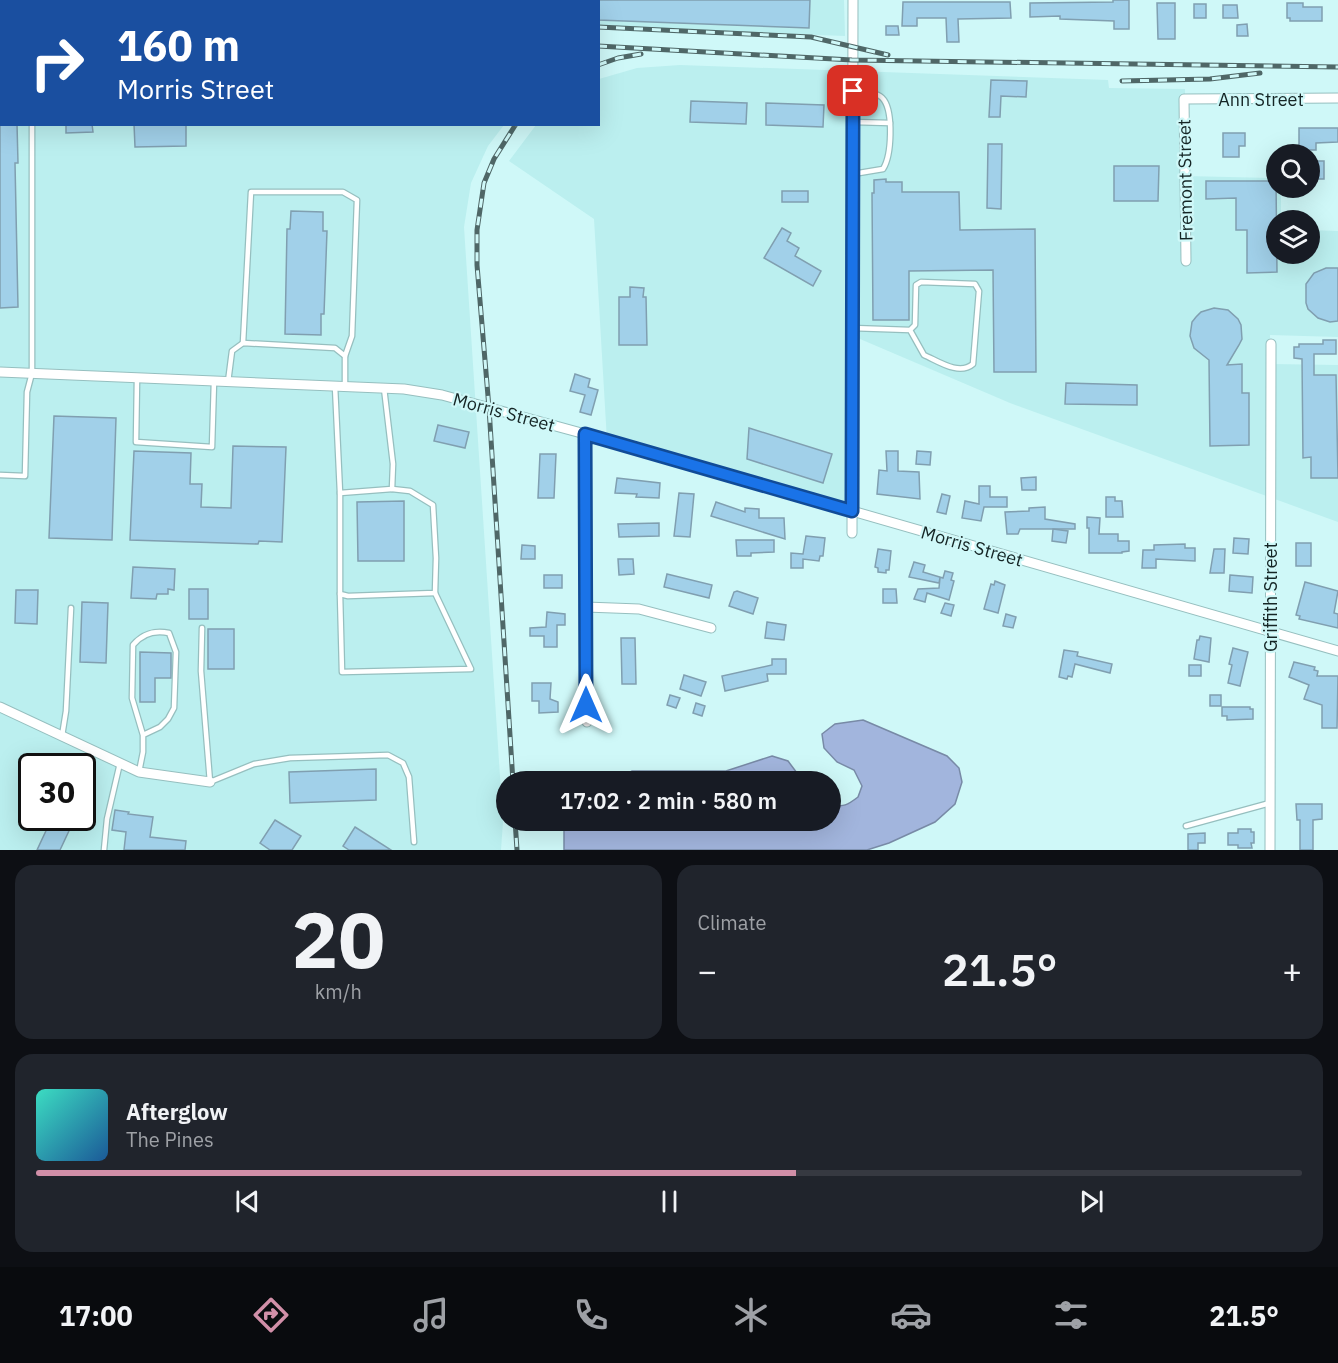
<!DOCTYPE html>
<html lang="en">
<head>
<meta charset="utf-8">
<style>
  body { margin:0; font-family:"IBM Plex Sans",sans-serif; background:#20242c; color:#f1f3f6; height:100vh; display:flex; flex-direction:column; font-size:22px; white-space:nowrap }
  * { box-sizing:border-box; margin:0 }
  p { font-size:20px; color:#9ea1a6 }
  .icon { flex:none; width:33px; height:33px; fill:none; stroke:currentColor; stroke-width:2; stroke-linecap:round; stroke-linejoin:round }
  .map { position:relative; height:850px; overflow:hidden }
  .drawer { display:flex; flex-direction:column; gap:15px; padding:15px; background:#0d0f14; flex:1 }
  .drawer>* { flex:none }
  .guide { position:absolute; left:0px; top:0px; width:600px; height:126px; box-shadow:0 6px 24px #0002; background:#1a4fa0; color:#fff; overflow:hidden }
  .fabs { position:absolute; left:1266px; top:144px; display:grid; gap:12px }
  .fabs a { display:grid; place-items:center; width:54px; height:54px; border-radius:50%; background:#171b24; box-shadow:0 6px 24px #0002; font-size:30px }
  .speed { position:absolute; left:18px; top:753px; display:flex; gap:12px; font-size:30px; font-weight:700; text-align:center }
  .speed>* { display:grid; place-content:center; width:78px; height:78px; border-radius:50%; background:#171b24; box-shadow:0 6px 24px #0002; line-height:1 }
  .speed .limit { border:3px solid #111; border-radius:9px; background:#fff; color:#111 }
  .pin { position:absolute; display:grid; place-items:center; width:51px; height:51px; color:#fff; margin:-26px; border-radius:12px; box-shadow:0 3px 9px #0006 }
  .me { position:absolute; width:66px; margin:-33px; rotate:0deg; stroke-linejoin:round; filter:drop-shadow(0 0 4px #0008) }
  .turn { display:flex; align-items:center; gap:21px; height:126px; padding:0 18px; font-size:27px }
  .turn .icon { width:78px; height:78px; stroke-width:2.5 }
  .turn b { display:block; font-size:42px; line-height:51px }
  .big { font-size:45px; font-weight:600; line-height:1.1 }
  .drawer .widget { flex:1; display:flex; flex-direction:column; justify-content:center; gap:9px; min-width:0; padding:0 21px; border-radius:18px; background:#20242c }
  .drawer .dial { align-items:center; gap:0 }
  .dial b { font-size:78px; line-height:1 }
  .song { display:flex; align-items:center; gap:18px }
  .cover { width:72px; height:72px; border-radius:9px; background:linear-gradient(135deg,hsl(170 70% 55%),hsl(210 70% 35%)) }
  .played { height:6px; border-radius:3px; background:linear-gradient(90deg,#d18fa8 60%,#363941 60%) }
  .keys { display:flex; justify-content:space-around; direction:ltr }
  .heat { display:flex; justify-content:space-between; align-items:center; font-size:33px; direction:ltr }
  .drawer .tiles { flex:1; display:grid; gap:15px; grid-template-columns:1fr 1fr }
  .widget:last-child { grid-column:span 2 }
  .trip { position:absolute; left:496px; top:771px; width:345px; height:60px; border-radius:30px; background:#171b24; box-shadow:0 6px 24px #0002; font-weight:600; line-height:60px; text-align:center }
  .tabs { display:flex; height:96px; justify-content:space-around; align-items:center; background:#090b0e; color:#9ea1a6 }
  .tabs .icon { width:42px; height:42px }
  .tabs .on { color:#d18fa8 }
  .tabs b { font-size:27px; color:#f1f3f6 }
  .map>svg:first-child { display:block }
</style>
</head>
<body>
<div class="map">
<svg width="1338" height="850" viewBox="0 0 1338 850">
  <rect width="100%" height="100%" fill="#cff8f8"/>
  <g fill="#bbefef" fill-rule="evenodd">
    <polygon points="349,0 844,0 845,36 599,26 598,2"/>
    <path d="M0 29 2 124 504 125 488 146 471 183 464 227 503 822 501 850H0ZM32 766H82V818H32Z"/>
    <polygon points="680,65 1108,80 1109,88 1185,89 1185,176 1276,178 1276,188 1281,188 1281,220 1276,220 1276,254 1310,254 1310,230 1338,231 1338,337 1270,335 1271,364 1338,365 1338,522 1010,403 853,336 852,511 607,441 594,219 509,161 536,125 598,124 599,79 637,68"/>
  </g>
  <g fill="#a2b5dd" stroke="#788aa6" stroke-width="1.5">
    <path d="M863 720 947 756 959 768 962 782 955 804 935 822 889 843 867 850H564V821L831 820V803C842 809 849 804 858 797L862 786 854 770 837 762 824 748 822 734 835 724Z"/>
    <polygon points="772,756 788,761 803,781 614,781 632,771 726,771"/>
  </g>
  <g fill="#a1d0e9" stroke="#809fb0" stroke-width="1.5">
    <polygon points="598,0 810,0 809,28 598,20"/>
    <polygon points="1113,0 1129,0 1129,29 1114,29 1114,21 1060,19 1060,16 1030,17 1030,3 1113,2"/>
    <polygon points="903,2 1010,2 1011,18 958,19 959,42 947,42 946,18 917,18 917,26 902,26"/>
    <polygon points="1157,3 1175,3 1175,39 1158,39"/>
    <polygon points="1287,3 1303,3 1303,7 1322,7 1322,21 1290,21 1290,18 1287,18"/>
    <rect x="1194" y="4" width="12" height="14"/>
    <polygon points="1223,5 1237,5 1238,18 1223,18"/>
    <polygon points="1247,24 1248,36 1237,36 1237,25"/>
    <polygon points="886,26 898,26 899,35 886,35"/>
    <polygon points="991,80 1027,81 1026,97 1001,96 1000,117 989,117"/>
    <polygon points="691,101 747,103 746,124 690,122"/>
    <polygon points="766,103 824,105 823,127 766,125"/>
    <polygon points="0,124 17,124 18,163 15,163 18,307 0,308"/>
    <polygon points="66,124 92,124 93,132 66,133"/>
    <polygon points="134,124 186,124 186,146 135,147"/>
    <polygon points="1299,128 1338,128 1338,142 1316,143 1316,150 1299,150"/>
    <polygon points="1223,133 1245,133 1245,146 1239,146 1239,157 1223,157"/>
    <polygon points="988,144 1002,144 1001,209 987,208"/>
    <rect x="1310" y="161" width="14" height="18"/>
    <polygon points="1114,166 1159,166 1158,201 1114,201"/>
    <polygon points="886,179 886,182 902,182 902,192 959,192 960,230 1035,229 1036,372 994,372 993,270 909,271 909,320 873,320 872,193 874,193 874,180"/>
    <polygon points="1206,181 1276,181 1277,272 1247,273 1247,230 1236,230 1236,198 1206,199"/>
    <rect x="782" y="191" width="26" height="11"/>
    <polygon points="291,211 323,212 323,231 327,231 324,314 321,314 321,335 285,334 287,229 290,229"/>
    <polygon points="782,228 791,233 787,241 799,248 795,256 821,271 813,286 764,258"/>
    <polygon points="1326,268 1338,268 1338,321 1330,322 1318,318 1308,309 1306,303 1306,284 1314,273"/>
    <polygon points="630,287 644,288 643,297 646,297 647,345 619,345 619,297 630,297"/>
    <polygon points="1214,308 1228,310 1238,319 1241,325 1242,339 1239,345 1227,365 1242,364 1242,393 1249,393 1249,445 1210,446 1209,360 1194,348 1190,336 1192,322 1196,317 1201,312"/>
    <polygon points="1323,340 1336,340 1336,354 1314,354 1314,375 1336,375 1338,478 1311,478 1311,457 1303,458 1302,359 1294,358 1294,347 1299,347 1299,344 1323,344"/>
    <polygon points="575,374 590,379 588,387 598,390 591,415 580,412 585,395 570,391"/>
    <polygon points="1066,383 1137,385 1137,405 1065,404"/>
    <polygon points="54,416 116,418 112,540 49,538"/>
    <polygon points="438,425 469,432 465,448 434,441"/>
    <polygon points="749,428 832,454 823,483 747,459"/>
    <polygon points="233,446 286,447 282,542 259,541 258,544 130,540 134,451 191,453 190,484 202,484 201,507 231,508"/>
    <polygon points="886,451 898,451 898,471 919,472 920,499 877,494 879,470 887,471"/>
    <polygon points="917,451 931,452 930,465 916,464"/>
    <polygon points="540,454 556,454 554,498 538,498"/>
    <polygon points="1036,477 1036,490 1022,490 1021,478"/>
    <polygon points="617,478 660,483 659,498 636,497 637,494 615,493"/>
    <polygon points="979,486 990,486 990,497 1007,497 1007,507 984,507 981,521 962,518 965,501 979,504"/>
    <polygon points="679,493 694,494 690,537 674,536"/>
    <polygon points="942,494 950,496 946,514 937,512"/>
    <polygon points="1106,497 1115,497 1115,501 1122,501 1123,517 1106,517"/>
    <polygon points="404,501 404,561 358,561 357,502"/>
    <polygon points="716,502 745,512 745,508 759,509 759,518 784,518 785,539 711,516"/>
    <polygon points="1045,507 1045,519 1075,524 1075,529 1020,529 1018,534 1007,534 1005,512 1029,511 1029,508"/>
    <polygon points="1087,517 1100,518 1099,534 1118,534 1118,541 1129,541 1129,551 1122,552 1122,553 1089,553 1089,528 1087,528"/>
    <polygon points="659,523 659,536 619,537 618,524"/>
    <polygon points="1053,529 1068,531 1066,543 1052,541"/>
    <polygon points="806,536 825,538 823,556 820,556 819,561 803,559 803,568 791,568 791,553 803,554"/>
    <polygon points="1234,538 1249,539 1248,554 1233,553"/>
    <polygon points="736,540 774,540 774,552 751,553 751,556 737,556"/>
    <rect x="1296" y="543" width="15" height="23"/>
    <polygon points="1185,544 1185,548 1195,548 1195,561 1156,559 1156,568 1142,568 1143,550 1154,550 1154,545"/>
    <polygon points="522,545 535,546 535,559 521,559"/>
    <polygon points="878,549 891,551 889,570 886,570 886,573 878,572 878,568 875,567"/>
    <polygon points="1214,549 1225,549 1224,573 1210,573"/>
    <polygon points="618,559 633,559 634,574 619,575"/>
    <polygon points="914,562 925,565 923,572 943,578 945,571 953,573 951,580 954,581 949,600 927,593 925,602 914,599 918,589 939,588 940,578 939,583 909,577"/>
    <polygon points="133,567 175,569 174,590 168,589 168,594 157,594 156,599 131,598"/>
    <polygon points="667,574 712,585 709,598 664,587"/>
    <rect x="544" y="575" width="18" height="13"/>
    <polygon points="1230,575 1253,577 1252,593 1229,591"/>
    <polygon points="995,581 1005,585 998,613 984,609 991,584 994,585"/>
    <polygon points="1305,582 1338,591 1334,613 1338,614 1338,628 1299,619 1300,616 1296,615"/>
    <rect x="189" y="589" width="19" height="30"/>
    <polygon points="883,589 896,589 897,603 883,603"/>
    <polygon points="16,590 38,590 37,624 15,623"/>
    <polygon points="737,591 758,598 753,614 729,606 734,592"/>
    <polygon points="82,602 108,603 106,663 80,662"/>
    <polygon points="945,603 954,605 951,616 941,613"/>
    <polygon points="547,612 565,614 565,625 557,625 557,647 544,647 544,636 530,636 530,628 546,627"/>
    <polygon points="1006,614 1016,617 1013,628 1003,626"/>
    <polygon points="767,622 786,625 784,640 765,638"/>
    <rect x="208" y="629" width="26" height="40"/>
    <polygon points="1200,636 1211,638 1209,662 1194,659 1197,640 1199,640"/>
    <polygon points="621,638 635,638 636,684 622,684"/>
    <polygon points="1233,648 1248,652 1240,686 1228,683 1232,665 1229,664"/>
    <polygon points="1064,650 1078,652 1077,656 1112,664 1110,673 1075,664 1072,677 1068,676 1067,679 1059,677"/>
    <polygon points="140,652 171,653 171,678 155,678 155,702 140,702"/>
    <polygon points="772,659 786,659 786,674 767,674 768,681 725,691 722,676 772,665"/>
    <polygon points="1294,662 1315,667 1314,670 1318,671 1317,676 1338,676 1337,728 1322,728 1322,705 1304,699 1309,685 1289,677"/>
    <rect x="1189" y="665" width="12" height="11"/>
    <polygon points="684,675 706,682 701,696 680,689"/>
    <polygon points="532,683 551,683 550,699 558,702 558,712 539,713 539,701 532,701"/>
    <polygon points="670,695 680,698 676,708 667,705"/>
    <rect x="1210" y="695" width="11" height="11"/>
    <polygon points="696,703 705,706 702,716 693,713"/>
    <polygon points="1222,707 1250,707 1250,709 1253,709 1253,719 1227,720 1227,716 1222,716"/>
    <polygon points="376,769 376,800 290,803 289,772"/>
    <polygon points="1296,804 1322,804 1322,819 1313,820 1313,850 1300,850 1300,820 1297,820"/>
    <polygon points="115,810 129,812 128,814 153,817 150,837 186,841 185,850 124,850 126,832 112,830"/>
    <polygon points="52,818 75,818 60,850 37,850"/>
    <polygon points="275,820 301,836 292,850 270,850 260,843"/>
    <polygon points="355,827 391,850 349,850 343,846"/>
    <polygon points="1238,829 1251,829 1251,832 1254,832 1254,843 1251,843 1252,848 1238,848 1238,845 1228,845 1228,833 1238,833"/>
    <polygon points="1205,833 1205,843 1198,843 1198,850 1188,850 1188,834"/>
  </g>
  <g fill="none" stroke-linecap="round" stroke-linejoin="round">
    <g stroke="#96bfbf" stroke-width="7">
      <g id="service">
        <path d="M853 91C862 92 878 91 884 100 893 113 892 155 883 169L853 174"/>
        <polyline points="854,122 890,123"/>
        <path d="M852 328 910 330 915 325 916 285 921 282 975 284 979 291 973 364C959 376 938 361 924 355L910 330"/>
        <polyline points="243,343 251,192 343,192 357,200 352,336 345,356"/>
        <polyline points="137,378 136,442 212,447 214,381"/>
        <polyline points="228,382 232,351 243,343 335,348 345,356 345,387"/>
        <polyline points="335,386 340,493 392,489 393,464 384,388"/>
        <polyline points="0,475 25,476 27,392 32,373 32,124"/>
        <polyline points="340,493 340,594 348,596 435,593 436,558 433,505 410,491 392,489"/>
        <polyline points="340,594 342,672 471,669 435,593"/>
        <polyline points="202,628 201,671 210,782 254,764 290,758 388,755 403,763 409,777 414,842"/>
        <polyline points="62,736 66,711 71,608"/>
        <path d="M139 772 143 752V735L132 698 133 645C142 634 155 630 169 633L176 652 174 708 168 719 160 727 143 735"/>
        <polyline points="1186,826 1270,803"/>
        <polyline points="104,850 107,819 120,763"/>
      </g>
    </g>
    <g stroke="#96bfbf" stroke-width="11">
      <g id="minor">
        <polyline points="1186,261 1184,99 1338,98"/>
        <polyline points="0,372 404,389 442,395 585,434 1338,651"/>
        <polyline points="585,434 587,722"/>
        <polyline points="852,533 853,0"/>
        <polyline points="586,607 639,609 711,628"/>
        <polyline points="0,707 139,772 210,782"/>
        <polyline points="1270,850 1271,344"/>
      </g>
    </g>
    <use href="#service" stroke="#fff" stroke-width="4.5"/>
    <use href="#minor" stroke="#fff" stroke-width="9"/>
    <g stroke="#4f6767" stroke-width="5">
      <g id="rail">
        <polyline points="328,0 332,2"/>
        <polyline points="393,0 396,2"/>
        <polyline points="0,18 2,18"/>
        <polyline points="598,27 811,37 888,55"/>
        <polyline points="598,46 852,60 1338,67"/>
        <polyline points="598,65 618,58 641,54"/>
        <polyline points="1122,81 1210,79 1260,73"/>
        <polyline points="513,782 489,408 477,265 477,230 484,183 494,159 516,124"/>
        <polyline points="515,820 517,850"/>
      </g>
    </g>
    <use href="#rail" stroke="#cff8f8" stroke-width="3" stroke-dasharray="9" stroke-linecap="butt"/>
  </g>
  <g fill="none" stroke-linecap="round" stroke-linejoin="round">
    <g stroke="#114b97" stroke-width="15">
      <polyline id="route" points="586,705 585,434 852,511 853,91"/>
    </g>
    <use href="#route" stroke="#1a73e8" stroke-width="10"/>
  </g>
  <g text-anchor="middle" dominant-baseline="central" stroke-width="4.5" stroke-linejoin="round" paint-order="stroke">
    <g font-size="18" fill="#152525" stroke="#cff8f8">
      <text x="1261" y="99">Ann Street</text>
      <text transform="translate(1185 180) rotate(-91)">Fremont Street</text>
      <text transform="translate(504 412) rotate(15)">Morris Street</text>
      <text transform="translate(972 546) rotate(16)">Morris Street</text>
      <text transform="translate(1270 597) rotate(-90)">Griffith Street</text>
    </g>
  </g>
</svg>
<div class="fabs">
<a><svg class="icon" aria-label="search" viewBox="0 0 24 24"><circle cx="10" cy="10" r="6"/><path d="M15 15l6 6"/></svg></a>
<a><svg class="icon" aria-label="layers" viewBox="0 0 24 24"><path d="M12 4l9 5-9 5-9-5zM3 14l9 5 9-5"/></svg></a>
</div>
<div class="speed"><div class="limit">30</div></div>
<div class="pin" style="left:853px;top:91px;background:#d93025"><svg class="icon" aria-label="arrive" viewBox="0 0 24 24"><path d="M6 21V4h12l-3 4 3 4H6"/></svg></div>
<svg class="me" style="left:586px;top:705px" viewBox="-20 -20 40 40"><path d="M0-17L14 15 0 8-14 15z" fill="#1a73e8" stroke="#fff" stroke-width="4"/></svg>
<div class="trip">17:02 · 2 min · 580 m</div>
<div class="guide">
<div class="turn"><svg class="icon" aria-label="right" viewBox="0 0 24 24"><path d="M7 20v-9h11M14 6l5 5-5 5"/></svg><div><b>160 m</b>Morris Street</div></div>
</div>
</div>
<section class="drawer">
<div class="tiles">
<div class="widget dial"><b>20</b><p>km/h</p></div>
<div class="widget"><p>Climate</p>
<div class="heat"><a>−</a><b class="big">21.5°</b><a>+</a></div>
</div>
<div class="widget">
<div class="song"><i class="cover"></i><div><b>Afterglow</b><p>The Pines</p></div></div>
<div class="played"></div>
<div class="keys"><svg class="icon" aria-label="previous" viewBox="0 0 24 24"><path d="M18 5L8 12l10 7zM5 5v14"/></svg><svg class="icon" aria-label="pause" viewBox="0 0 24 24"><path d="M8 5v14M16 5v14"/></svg><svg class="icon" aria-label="next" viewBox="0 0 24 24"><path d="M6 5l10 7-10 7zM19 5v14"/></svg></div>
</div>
</div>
</section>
<nav class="tabs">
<b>17:00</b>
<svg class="icon on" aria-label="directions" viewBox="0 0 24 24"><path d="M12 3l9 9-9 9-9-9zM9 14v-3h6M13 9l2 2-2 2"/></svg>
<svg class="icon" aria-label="music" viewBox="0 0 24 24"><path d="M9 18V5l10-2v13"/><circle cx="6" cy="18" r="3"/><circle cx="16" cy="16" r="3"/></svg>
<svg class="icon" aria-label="phone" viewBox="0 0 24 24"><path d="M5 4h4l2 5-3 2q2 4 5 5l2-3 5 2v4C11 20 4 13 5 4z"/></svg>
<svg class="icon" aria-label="climate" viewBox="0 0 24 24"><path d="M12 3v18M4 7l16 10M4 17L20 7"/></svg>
<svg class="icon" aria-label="car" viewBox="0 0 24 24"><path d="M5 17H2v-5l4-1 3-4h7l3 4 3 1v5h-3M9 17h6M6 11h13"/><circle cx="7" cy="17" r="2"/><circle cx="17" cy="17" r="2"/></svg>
<svg class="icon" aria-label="filters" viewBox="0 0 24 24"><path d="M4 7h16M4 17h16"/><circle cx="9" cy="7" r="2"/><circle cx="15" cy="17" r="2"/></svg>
<b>21.5°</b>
</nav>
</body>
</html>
